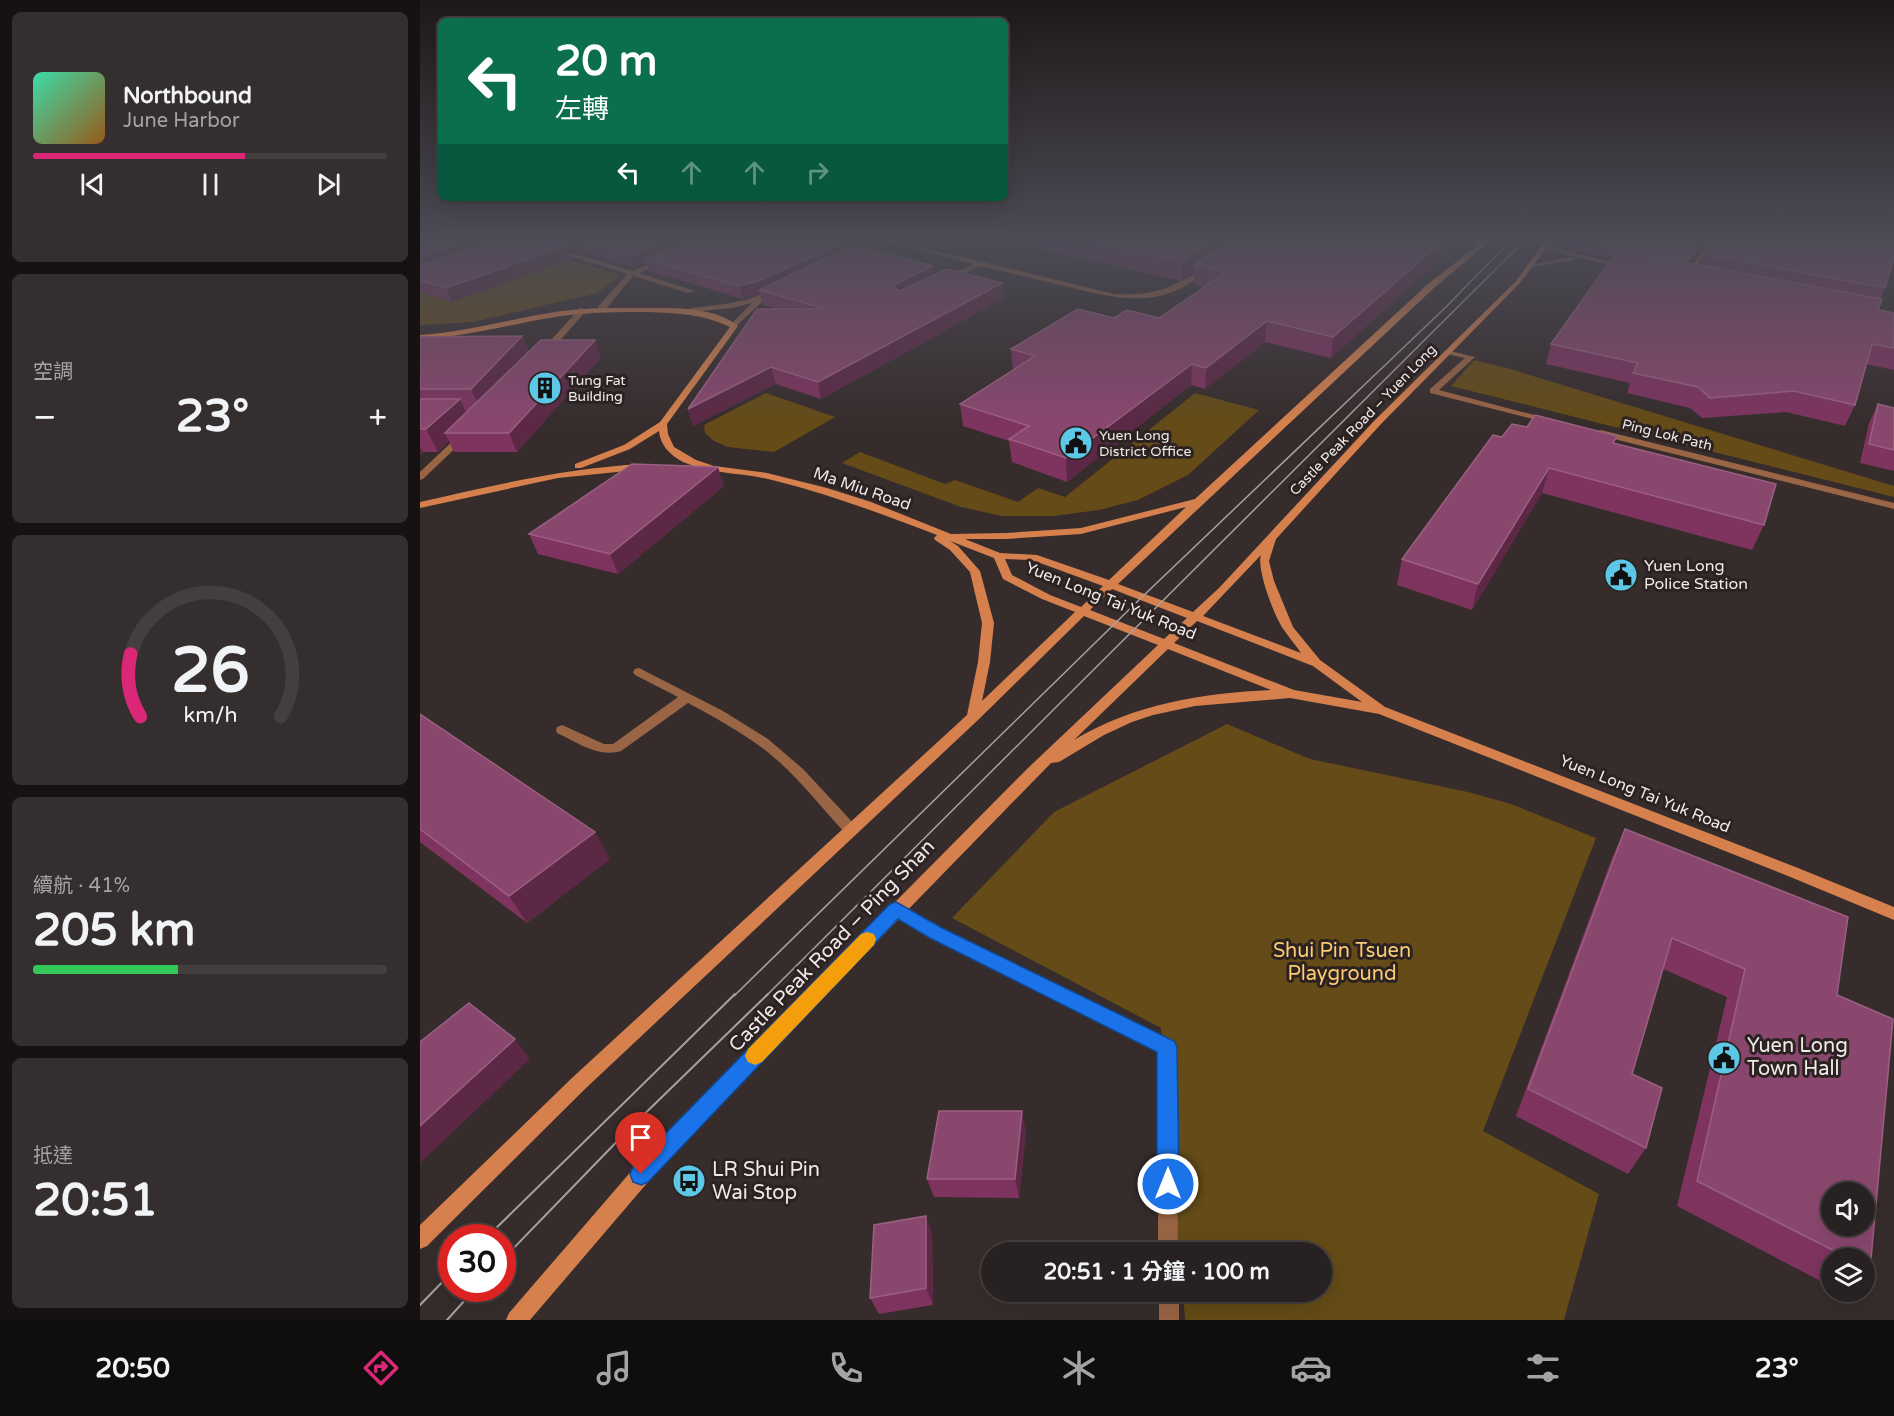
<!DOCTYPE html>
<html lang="zh-TW">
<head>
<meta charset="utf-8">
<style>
  body { margin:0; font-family:"Varela Round","Noto Sans TC",sans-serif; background:#342e2e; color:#f1f3f6; height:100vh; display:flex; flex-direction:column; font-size:22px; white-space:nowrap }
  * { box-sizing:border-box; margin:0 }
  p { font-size:20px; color:#a5a3a5 }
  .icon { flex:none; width:33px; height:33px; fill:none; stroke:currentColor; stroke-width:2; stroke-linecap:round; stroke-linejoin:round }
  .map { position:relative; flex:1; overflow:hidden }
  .sheet { display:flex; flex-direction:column; gap:12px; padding:12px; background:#161212; width:420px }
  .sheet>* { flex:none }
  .guide { position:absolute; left:18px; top:18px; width:570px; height:183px; border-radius:9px; box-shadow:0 6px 24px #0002,0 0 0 2px #443e3f; background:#0b6e4f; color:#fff; overflow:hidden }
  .controls { position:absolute; left:1401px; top:1182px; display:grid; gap:12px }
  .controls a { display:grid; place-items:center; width:54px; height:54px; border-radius:50%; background:#282121; box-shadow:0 6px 24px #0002,0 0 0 2px #443e3f; font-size:30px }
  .speed { position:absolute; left:18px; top:1224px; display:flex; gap:12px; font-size:30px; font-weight:700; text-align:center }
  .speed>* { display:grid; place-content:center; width:78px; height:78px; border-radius:50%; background:#282121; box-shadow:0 6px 24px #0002,0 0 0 2px #443e3f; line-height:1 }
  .speed .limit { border:9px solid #d22; background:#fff; color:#111 }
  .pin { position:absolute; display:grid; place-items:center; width:51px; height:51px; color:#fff; margin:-62px -26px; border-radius:50% 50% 50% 0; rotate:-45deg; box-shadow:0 0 6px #0007 }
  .pin .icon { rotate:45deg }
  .me { position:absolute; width:66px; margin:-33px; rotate:0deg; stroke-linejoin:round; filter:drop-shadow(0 0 4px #0008) }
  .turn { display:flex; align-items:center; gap:21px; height:126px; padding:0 18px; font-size:27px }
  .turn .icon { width:78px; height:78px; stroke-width:2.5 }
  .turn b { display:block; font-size:42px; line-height:51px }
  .lanes { display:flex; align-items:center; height:57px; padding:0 18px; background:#0003; justify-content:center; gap:30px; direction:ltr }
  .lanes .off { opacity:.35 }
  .big { font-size:45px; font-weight:700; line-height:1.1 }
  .sheet .widget { flex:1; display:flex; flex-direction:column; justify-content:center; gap:9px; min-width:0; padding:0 21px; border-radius:9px; background:#342e2e }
  .sheet .dial { align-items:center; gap:0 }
  .dial svg { height:156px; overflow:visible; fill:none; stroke:#443e3f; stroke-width:7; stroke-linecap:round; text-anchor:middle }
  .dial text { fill:#f1f3f6; stroke:none }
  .song { display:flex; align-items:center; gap:18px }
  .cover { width:72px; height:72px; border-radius:9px; background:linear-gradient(135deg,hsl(160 70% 55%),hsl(30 70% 35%)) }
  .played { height:6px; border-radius:3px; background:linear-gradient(90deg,#db2777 60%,#443e3f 60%) }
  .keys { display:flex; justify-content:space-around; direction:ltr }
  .heat { display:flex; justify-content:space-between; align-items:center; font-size:33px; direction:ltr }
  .charge { height:9px; border-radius:4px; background:linear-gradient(90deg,#34c759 41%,#443e3f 0) }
  .trip { position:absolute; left:561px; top:1242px; width:351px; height:60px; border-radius:30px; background:#282121; box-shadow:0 6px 24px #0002,0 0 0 2px #443e3f; font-weight:700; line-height:60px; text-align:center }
  .tab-bar { display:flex; height:96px; justify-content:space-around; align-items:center; background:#100d0d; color:#a5a3a5 }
  .tab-bar .icon { width:42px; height:42px }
  .tab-bar .active { color:#db2777 }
  .tab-bar b { font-size:27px; color:#f1f3f6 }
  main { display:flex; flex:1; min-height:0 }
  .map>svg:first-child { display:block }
</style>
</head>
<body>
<main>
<section class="sheet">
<div class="widget">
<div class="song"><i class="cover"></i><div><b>Northbound</b><p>June Harbor</p></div></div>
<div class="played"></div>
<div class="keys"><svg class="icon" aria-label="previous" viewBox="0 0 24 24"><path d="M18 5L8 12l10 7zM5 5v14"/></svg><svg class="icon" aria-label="pause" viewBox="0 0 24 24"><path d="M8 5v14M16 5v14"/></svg><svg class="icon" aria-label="next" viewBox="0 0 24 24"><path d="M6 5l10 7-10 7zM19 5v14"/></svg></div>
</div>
<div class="widget"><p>空調</p>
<div class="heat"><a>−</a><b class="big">23°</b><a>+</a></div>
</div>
<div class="widget dial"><svg viewBox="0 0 100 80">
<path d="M14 69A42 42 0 1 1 86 69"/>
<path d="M14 69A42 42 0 0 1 9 37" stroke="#db2777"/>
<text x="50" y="56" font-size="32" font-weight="700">26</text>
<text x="50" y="72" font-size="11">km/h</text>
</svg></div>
<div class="widget"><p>續航 · 41%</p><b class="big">205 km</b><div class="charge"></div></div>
<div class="widget"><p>抵達</p><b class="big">20:51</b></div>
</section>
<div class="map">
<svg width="1474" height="1320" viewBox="0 0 1474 1320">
  <rect width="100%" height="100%" fill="#362c2c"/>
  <g fill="#644b17">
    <polygon points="133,255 201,275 177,293 53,322 0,325 0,291 32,302 127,267"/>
    <polygon points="1054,360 1087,368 1474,486 1474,497 1031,386"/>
    <polygon points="346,393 415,417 354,452 308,447 294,441 285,433 284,425"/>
    <polygon points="775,393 839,410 768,475 718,500 679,510 634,516 582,516 541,507 422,463 440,452 525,484 535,480 598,502 618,488 645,497"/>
    <polygon points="807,724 890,759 1048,792 1091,804 1176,838 1063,1131 1179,1194 1144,1320 765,1320 763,1292 902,1292 902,1252 759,1252 741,1028 532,918 634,812"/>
  </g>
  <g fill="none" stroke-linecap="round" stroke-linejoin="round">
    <path fill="#9a6545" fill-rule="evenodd" d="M219 668 303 711 348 739 383 769 436 826 438 830 436 834 431 836 426 834C401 807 378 777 350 754 325 734 296 718 268 703L201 751C178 758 157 742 137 733L136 730 137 727 142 725 184 744H193L258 697 215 675 213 672 215 669Z"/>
    <g fill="#9a6545" fill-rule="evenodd">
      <polygon points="1046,240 1061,240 1068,243 1065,245"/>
      <polygon points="1289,240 1295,240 1272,275 1268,275 1267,274"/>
      <polygon points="136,248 212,271 240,260 244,260 244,262 219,273 275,291 268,293 213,276 184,311 178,311 178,307 207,274 134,251 133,250"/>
      <polygon points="160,308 167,310 129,353 123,353 123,349"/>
      <polygon points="1027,350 1055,357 1019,390 1133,420 1129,423 1010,393 1010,389 1045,358 1027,354"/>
      <polygon points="1181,430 1474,503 1474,509 1178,435 1178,431"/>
      <polygon points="43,433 48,436 46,438 3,479 0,480 0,472 40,434"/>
    </g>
    <g fill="#9a6545" fill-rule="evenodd">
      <path d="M473 240 694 294C733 296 752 288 784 268L789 269C741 312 697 299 641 285 614 279 587 272 560 266L529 281H525V279L553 264 465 241Z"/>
      <polygon points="1126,243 1146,251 1208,266 1205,268 1142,254 1124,246 1123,245"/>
      <polygon points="1152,257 1154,258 1154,260 1112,267 1109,265"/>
      <polygon points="476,904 522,928 753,1041 756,1047 758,1252 738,1252 738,1051 510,938 471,915 468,910 471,905"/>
      <rect x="739" y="1292" width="20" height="28"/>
    </g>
    <g fill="#9a6545" fill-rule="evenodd">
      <polygon points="465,240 474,240 438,257 433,256"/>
      <path d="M351 290 358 292 343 301 314 328H311V324L332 303 312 308 272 312 268 310 272 308C300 305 326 303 351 290Z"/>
    </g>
    <g fill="#d6814d" fill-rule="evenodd">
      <path d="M1064 240H1071L1014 288 698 584 773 612 799 588 955 420 1096 281 1126 240H1133L1100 283 961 424 856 539 849 561 854 581 873 627 900 660 965 707 1378 868 1474 907V920L1368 876 959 714 870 698 775 706 733 715 712 722 684 735 639 762 631 763 290 1113 228 1182 110 1320H86L89 1313 214 1168 278 1101 608 768 738 645 664 616 558 720 165 1089 7 1246 0 1249V1225L153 1077 547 715 558 662 562 623 550 572 530 550 515 540 514 538 517 535C462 514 409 494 352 480 321 472 292 475 263 462 250 455 240 445 239 431L210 449 161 468H155V464L204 445 240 422 310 327C283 314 257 313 229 312 199 312 170 312 141 316 94 323 48 337 0 339V335C48 332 94 318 141 311 172 307 203 308 233 308 261 308 296 308 318 326L247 424 248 434 254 447 276 460 294 466 347 473 407 488 451 502 531 534 586 533 661 528 775 499 1008 284ZM766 507 689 580 617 555 580 553 545 539H586L661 534ZM530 541 574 558 583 579 622 599 655 612 562 701 570 662 574 623 560 571 538 546ZM841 555C836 569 855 618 864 630 869 638 876 645 881 653L783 616ZM585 559 612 560 683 586 661 607 630 595 592 575ZM692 589 767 618 744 639 670 610ZM777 621 893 666 942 702 874 690 754 643ZM748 649 851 690C782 693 714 704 654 740Z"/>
      <path d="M223 464 226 465V469L138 478 0 508V502C74 485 147 468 223 464Z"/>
    </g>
    <g stroke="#a9a1a1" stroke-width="1.5">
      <polyline points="314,996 722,597 1026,307 1091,240"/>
      <polyline points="346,996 1105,240"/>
    </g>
    <g stroke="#a9a1a1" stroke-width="2">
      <polyline points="66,1238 315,994"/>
      <polyline points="82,1260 210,1128 348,994"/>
      <polyline points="0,1305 32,1272"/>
      <polyline points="27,1320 56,1288"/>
    </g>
  </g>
  <g fill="#7e345f">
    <polygon points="0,240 402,240 420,245 421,252 513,266 514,275 584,298 401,399 356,384 273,426 268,409 357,309 343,305 340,294 323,299 229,271 226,263 215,267 147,248 151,259 32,302 0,291"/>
    <polygon points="598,240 1042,240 911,358 845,342 785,389 771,385 647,482 592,462 589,441 543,426 540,404 593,370 591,349 694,318 739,318 784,287 774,284 774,273 762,281 598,244"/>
    <polygon points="1139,240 1286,240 1271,264 1278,265 1282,254 1465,288 1460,299 1458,310 1474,313 1474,370 1446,364 1435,405 1425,426 1366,412 1282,418 1270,408 1207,393 1210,383 1126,364 1131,344 1192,258 1159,252 1137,245"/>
    <polygon points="102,336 109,352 175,340 181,357 97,452 34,452 29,441 18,452 3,452 0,455 0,337"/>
    <polygon points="1458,404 1474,408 1474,471 1440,463 1449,423"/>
    <polygon points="1107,427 1195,444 1344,525 1332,550 1122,493 1052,610 977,585 982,559 1082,437"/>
    <polygon points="304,486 198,574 118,554 109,534"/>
    <polygon points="0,714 190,859 107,923 0,842"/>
    <polygon points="1205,829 1417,995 1450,1270 1444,1275 1444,1258 1412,1258 1412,1287 1257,1206 1307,997 1243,969 1212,1074 1226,1148 1208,1174 1096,1116 1192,858"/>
    <polygon points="606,1131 599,1198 514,1197 507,1179"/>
    <polygon points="512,1234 513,1305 459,1314 450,1298"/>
  </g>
  <g fill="#5c2845">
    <polygon points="49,240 89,240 0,272 0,257"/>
    <polygon points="249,240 284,240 225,259 226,263 215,267 211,255"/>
    <polygon points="794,240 820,240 774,265 774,273 762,281 762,262"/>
    <polygon points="1024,240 1042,240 911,358 913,337"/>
    <polygon points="1282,240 1286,240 1265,273 1269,260"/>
    <polygon points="420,245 422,257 339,290 340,294 338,295 323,299 319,286"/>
    <polygon points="146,246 151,259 32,302 26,288"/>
    <polygon points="513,266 515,280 479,298 474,288 477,283"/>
    <polygon points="582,283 584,298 401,399 398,382"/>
    <polygon points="847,321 845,342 785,389 786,368"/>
    <polygon points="102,336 111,357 61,411 51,389"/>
    <polygon points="175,340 181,357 97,452 89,433"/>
    <polygon points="772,364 771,385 647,482 646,458"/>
    <polygon points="351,367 356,384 273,426 268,409"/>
    <polygon points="40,399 50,421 25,433 29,441 18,452 6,429"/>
    <polygon points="0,446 3,452 0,455"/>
    <polygon points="298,467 304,486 198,574 190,554"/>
    <polygon points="1129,468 1122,493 1052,610 1058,584"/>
    <polygon points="175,832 190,859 107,923 89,896"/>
    <polygon points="95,1039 110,1059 0,1163 0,1126"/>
    <polygon points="602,1111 606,1131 599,1198 595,1179"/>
    <polygon points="506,1216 512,1234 513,1305 506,1288"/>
  </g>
  <g fill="#8a476e" stroke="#9a6081" stroke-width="1.5" fill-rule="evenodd">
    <polygon points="0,240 49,240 0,257"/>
    <polygon points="75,240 126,240 146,246 26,288 0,280 0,266"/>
    <polygon points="159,240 249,240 211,255"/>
    <polygon points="272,240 402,240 420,245 335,282 319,286 225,259"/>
    <polygon points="663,240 794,240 762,262"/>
    <polygon points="810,240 1024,240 913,337 847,321 786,368 772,364 646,458 589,439 609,426 540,404 615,356 591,349 658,309 694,318 707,310 739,318 806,272 774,265"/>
    <polygon points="1165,240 1282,240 1269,260"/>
    <polygon points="1291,240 1453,240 1474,244 1474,258 1465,288 1282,254"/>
    <polygon points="433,246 513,266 477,283 474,288 480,291 527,269 582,283 398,382 351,367 268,409 337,309 406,309 339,290"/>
    <polygon points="1198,250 1462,299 1458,310 1474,313 1474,348 1452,344 1435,405 1374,391 1290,398 1278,387 1213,373 1218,363 1131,344"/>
    <polygon points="102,336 51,389 0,389 0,337"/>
    <polygon points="121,340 175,340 89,433 25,433"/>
    <polygon points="0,399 40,399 6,429 0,429"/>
    <polygon points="1458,404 1474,408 1474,450 1449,444"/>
    <polygon points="1115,415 1197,436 1193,443 1356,484 1344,525 1129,468 1058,584 982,559 1073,435 1082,437 1092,424 1107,427"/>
    <polygon points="212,464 298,467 190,554 109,534"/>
    <polygon points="0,714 175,832 89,896 0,829"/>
    <path d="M1205 829 1428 917 1417 995 1473 1019 1450 1270 1444 1267V1258H1428L1277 1181 1325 969 1252 938 1212 1074 1242 1088 1226 1148 1108 1089ZM1412 1192H1444V1226H1412Z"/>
    <polygon points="49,1003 95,1039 0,1126 0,1042"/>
    <polygon points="519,1111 602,1111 595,1179 507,1179"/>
    <polygon points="506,1216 506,1288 450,1298 454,1225"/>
  </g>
  <linearGradient id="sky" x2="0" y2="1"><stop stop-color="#1e1818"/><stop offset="0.56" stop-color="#4c4b56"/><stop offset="1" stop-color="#4c4b56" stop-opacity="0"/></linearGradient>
  <rect width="1474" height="425" fill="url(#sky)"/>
  <polygon fill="#1a73e8" stroke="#114b97" stroke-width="1.5" points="476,902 522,928 754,1041 757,1047 759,1184 755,1192 748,1195 740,1192 737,1184 737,1052 510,938 478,919 228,1182 221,1185 213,1182 210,1174 213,1167 470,904"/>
  <polygon fill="#f59e0b" points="447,932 454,934 456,939 454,945 342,1062 335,1065 328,1062 325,1056 328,1049 441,934"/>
  <defs>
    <g id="building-disc" transform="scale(1.725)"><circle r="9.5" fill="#5cc7e7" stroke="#2c2222"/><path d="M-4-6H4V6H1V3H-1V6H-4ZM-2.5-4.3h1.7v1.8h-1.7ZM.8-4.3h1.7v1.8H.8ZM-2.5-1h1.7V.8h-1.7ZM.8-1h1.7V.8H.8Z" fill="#111"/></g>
    <g id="civic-disc" transform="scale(1.725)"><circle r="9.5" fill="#5cc7e7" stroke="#2c2222"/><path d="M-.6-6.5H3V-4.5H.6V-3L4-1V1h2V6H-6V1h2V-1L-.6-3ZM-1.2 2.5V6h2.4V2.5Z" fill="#111"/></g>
    <g id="bus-disc" transform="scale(1.725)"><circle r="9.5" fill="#5cc7e7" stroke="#2c2222"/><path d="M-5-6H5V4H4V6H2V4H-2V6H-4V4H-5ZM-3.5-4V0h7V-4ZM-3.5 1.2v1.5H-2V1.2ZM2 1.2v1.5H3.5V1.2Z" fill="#111"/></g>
  </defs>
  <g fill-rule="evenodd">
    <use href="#building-disc" x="125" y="388"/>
    <use href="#civic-disc" x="656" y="443"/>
    <use href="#civic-disc" x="1201" y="575"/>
    <use href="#civic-disc" x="1304" y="1058"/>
    <use href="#bus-disc" x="269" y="1181"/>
  </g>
  <g text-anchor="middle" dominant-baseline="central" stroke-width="6" stroke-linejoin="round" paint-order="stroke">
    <g font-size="14" fill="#f0e9e9" stroke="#2c2222" text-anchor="start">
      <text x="148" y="380">Tung Fat<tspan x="148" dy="16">Building</tspan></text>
      <text x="679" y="435">Yuen Long<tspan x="679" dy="16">District Office</tspan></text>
    </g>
    <g font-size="14" fill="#f0e9e9" stroke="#2c2222">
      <text transform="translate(943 420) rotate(-46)">Castle Peak Road – Yuen Long</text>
      <text transform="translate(1247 435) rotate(14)">Ping Lok Path</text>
    </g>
    <g font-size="16" fill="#f0e9e9" stroke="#2c2222">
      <text transform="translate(442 489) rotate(19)">Ma Miu Road</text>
      <text transform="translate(691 601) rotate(22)">Yuen Long Tai Yuk Road</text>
      <text transform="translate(1225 794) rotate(22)">Yuen Long Tai Yuk Road</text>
    </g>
    <g font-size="16" fill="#f0e9e9" stroke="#2c2222" text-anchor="start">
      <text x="1224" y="566">Yuen Long<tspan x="1224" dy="18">Police Station</tspan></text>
    </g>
    <g font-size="20" fill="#f0e9e9" stroke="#2c2222">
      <text transform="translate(412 946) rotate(-46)">Castle Peak Road – Ping Shan</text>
    </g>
    <g font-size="20" fill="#facb6f" stroke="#2c2222">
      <text x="922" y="951">Shui Pin Tsuen<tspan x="922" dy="23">Playground</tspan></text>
    </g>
    <g font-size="20" fill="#f0e9e9" stroke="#2c2222" text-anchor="start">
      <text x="1327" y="1046">Yuen Long<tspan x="1327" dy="23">Town Hall</tspan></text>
      <text x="292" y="1170">LR Shui Pin<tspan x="292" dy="23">Wai Stop</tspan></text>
    </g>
  </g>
</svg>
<div class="controls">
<a><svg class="icon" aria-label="sound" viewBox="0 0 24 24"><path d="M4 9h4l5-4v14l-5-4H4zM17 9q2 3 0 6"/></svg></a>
<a><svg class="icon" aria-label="layers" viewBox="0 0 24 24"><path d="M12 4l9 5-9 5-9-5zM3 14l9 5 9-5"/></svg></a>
</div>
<div class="speed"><div class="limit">30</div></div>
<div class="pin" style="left:221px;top:1174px;background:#d93025"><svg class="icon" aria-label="arrive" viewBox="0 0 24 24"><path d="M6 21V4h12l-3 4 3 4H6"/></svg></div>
<svg class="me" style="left:748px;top:1184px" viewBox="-20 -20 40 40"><circle r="17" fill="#1a73e8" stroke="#fff" stroke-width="3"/><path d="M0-11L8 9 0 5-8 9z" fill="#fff"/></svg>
<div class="trip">20:51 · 1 分鐘 · 100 m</div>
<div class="guide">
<div class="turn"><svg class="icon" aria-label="left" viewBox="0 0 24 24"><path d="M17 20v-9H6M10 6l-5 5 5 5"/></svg><div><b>20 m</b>左轉</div></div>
<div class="lanes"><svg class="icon" aria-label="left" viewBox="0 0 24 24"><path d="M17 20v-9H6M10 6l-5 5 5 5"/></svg><svg class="icon off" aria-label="ahead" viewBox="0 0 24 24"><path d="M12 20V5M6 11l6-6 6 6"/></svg><svg class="icon off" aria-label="ahead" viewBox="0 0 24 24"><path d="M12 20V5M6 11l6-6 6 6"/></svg><svg class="icon off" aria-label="right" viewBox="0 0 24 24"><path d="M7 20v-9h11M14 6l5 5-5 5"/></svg></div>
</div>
</div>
</main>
<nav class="tab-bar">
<b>20:50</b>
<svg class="icon active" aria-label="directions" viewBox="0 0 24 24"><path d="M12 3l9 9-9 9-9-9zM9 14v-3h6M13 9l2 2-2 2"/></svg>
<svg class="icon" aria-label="music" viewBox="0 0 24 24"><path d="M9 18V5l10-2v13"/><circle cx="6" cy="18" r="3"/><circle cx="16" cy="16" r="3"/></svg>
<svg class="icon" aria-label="phone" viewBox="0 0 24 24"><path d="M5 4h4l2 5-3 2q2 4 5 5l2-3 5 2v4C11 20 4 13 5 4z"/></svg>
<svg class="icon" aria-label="climate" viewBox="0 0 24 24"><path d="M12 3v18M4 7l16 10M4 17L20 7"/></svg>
<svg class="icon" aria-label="car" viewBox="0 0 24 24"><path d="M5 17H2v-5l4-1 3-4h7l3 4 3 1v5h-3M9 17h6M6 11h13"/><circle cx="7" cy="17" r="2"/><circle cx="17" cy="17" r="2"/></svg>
<svg class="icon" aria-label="filters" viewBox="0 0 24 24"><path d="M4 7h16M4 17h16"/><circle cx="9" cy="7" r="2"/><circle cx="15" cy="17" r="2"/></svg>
<b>23°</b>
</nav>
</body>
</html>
